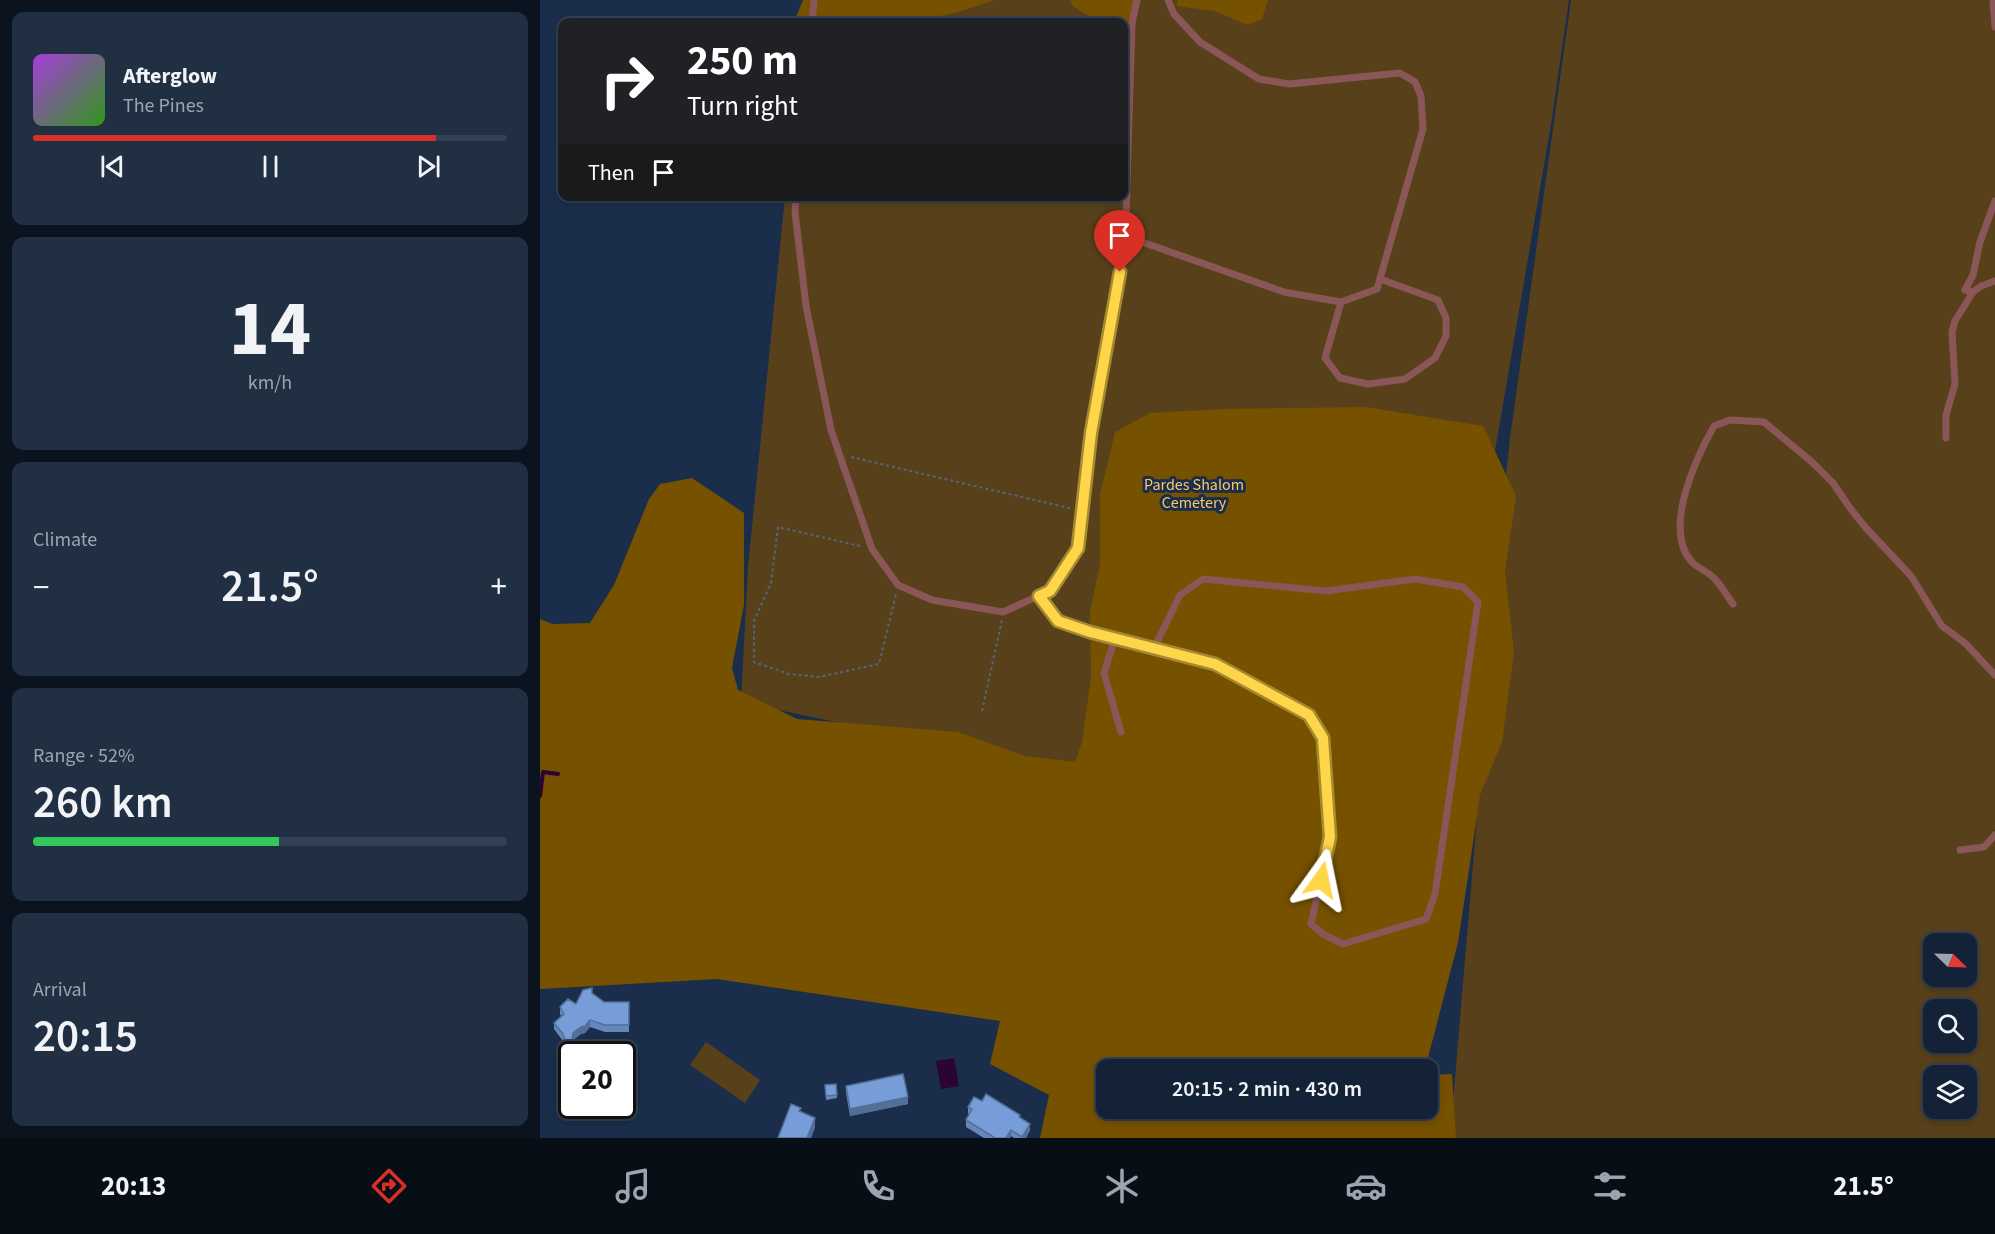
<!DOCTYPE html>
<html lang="en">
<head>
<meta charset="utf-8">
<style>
  body { margin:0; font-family:"Source Sans 3",sans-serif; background:#212f43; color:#f1f3f6; height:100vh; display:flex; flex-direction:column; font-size:22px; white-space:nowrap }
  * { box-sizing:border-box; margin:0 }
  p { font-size:20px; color:#9da4ae }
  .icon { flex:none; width:33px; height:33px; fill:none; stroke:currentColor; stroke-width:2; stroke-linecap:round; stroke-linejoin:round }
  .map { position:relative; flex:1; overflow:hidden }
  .drawer { display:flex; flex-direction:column; gap:12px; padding:12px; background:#0b131f; width:540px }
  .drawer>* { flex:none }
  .guide { position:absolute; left:18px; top:18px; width:570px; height:183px; border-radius:12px; box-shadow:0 3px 9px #0003,0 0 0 2px #333f53; background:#202124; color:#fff; overflow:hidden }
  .needle { width:39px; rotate:113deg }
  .controls { position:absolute; left:1383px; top:933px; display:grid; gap:12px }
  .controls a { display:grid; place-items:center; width:54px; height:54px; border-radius:12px; background:#142238; box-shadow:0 3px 9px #0003,0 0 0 2px #333f53; font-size:30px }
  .speed { position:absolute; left:18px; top:1041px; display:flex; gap:12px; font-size:30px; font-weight:700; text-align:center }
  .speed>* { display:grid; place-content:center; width:78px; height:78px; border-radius:50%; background:#142238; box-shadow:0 3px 9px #0003,0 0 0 2px #333f53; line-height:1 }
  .speed .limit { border:3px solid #111; border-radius:9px; background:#fff; color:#111 }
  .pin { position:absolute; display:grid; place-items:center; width:51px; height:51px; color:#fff; margin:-62px -26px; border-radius:50% 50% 50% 0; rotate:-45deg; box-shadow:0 0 6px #0007 }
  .pin .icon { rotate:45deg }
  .me { position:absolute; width:66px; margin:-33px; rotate:12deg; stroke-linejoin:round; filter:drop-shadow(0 0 4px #0008) }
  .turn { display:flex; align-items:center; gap:21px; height:126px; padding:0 30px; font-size:27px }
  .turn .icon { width:78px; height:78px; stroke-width:2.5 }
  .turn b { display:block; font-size:42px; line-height:51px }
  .then { display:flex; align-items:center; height:57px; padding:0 30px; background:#0003; gap:12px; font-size:22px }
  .big { font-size:45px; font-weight:600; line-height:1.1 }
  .drawer .widget { flex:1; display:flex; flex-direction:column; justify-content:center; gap:9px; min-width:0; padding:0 21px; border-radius:12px; background:#212f43 }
  .drawer .dial { align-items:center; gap:0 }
  .dial b { font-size:78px; line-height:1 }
  .song { display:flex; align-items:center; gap:18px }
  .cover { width:72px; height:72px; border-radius:9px; background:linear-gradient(135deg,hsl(280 70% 55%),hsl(110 70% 35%)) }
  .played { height:6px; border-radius:3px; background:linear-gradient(90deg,#d93025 85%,#333f53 85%) }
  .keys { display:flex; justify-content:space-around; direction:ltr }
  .heat { display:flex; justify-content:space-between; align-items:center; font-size:33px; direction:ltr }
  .charge { height:9px; border-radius:4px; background:linear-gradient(90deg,#34c759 52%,#333f53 0) }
  .trip { position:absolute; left:556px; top:1059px; width:342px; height:60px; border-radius:12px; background:#142238; box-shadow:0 3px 9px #0003,0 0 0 2px #333f53; font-weight:600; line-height:60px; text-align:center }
  .menu { display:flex; height:96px; justify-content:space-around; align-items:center; background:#080e16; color:#9da4ae }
  .menu .icon { width:42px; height:42px }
  .menu .on { color:#d93025 }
  .menu b { font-size:27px; color:#f1f3f6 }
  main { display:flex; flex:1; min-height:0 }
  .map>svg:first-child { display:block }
</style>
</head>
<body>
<main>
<section class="drawer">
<div class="widget">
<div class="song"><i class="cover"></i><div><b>Afterglow</b><p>The Pines</p></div></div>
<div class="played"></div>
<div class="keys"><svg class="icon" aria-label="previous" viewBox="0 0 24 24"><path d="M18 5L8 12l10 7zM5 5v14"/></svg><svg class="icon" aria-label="pause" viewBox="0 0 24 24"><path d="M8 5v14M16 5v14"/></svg><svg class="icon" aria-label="next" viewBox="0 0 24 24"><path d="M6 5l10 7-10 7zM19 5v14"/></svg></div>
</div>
<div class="widget dial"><b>14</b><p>km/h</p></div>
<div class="widget"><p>Climate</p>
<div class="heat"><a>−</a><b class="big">21.5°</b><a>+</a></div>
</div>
<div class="widget"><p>Range · 52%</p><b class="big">260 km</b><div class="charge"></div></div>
<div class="widget"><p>Arrival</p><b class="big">20:15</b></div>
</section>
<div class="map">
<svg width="1455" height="1138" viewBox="0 0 1455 1138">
  <rect width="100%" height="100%" fill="#1a2e4b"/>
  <g fill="#58411a" fill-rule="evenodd">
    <path d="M265 0H1029L1011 124 955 451 966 475 970 438 1031 0H1455V1138H910L937 817 918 942 885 1069 529 771 201 702 208 567 245 197 584 196V22H263ZM1394 944H1426V976H1394ZM1394 1010H1426V1042H1394ZM1394 1076H1426V1108H1394Z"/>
    <polygon points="166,1042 220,1080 205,1103 150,1065"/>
  </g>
  <g fill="#765100">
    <polygon points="263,0 455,0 418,12 374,22 254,22"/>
    <polygon points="530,0 593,0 594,20 584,29 584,22 558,22 533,6"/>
    <polygon points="637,0 728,0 722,19 708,25 674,11 637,6"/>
    <polygon points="826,407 943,426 976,496 965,571 974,652 962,742 940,795 918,942 885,1069 567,1070 567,1108 888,1108 888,1075 912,1074 916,1138 500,1138 509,1095 450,1064 460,1021 177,979 0,989 0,619 12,624 50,623 74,585 109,499 120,484 152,478 204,513 204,605 192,668 198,690 257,719 418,732 485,756 535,762 542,742 551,677 550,612 560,564 560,495 575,432 610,413 684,409"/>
  </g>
  <polygon fill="#2b0335" points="414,1058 419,1086 401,1089 396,1061"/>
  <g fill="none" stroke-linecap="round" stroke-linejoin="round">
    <polyline stroke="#2b0335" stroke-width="4" points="0,796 3,772 18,774"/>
    <g stroke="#54657f" stroke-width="2" stroke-dasharray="3 3" stroke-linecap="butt">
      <polyline points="311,457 533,509"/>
      <polyline points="320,546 238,527 231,583 214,621 214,662 249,674 279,677 339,664 356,594"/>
      <polyline points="442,711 462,620"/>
    </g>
    <g stroke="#8b5657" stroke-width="7">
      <polyline points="1453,0 1455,27"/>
      <polyline points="272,22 274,0"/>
      <polyline points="256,196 255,212 266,306 291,430 332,549 358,585 392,600 463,612 510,591 538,548 551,433 585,248 592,23 597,0"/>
      <polyline points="585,236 744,292 801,302 837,289 883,129 881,96 875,82 860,73 749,84 719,79 660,42 634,14 628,0"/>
      <polyline points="1433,292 1425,290 1433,275 1440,242 1455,201"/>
      <polyline points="801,302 785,358 800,378 828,384 865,379 895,358 906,336 906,318 898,300 840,279"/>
      <polyline points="1406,438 1406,415 1415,384 1412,332 1415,321 1433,292 1441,286 1455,281"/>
      <polyline points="499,596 518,621 550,632 675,664 769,715 783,738 790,837 771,924 783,934 803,944 886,919 895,894 938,602 923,587 875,579 786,591 663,579 640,595 614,648"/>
      <path d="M1193 604C1187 596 1181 585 1174 578 1167 571 1157 568 1151 561 1123 528 1156 458 1174 426L1190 420 1224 422 1273 463 1293 483 1310 508 1326 528 1371 576 1402 626 1425 643 1455 675"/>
      <polyline points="575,638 564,673 581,732"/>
      <polyline points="1420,850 1444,847 1455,835"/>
    </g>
  </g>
  <g fill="#6587ba">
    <polygon points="52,993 89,1025 89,1032 65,1032 50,1027 45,1033 41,1034 33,1040 30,1066 23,1041 14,1029 14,1023 21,1016 20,1014 20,1007 36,1004"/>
    <polygon points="285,1085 297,1095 297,1098 286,1100"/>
    <polygon points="306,1086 368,1104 310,1116 306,1093"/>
    <polygon points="442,1101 480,1117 490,1130 486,1138 474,1138 471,1136 470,1138 444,1138 426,1127 426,1120 429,1114 428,1113 428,1107"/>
  </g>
  <g fill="#536e97">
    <polygon points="50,1020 50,1027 45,1033 41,1034 33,1040 30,1066 33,1033"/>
    <polygon points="368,1097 368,1104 310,1116 310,1109"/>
    <polygon points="275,1118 275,1128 271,1138 267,1138"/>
    <polygon points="490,1124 490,1130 486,1138 482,1138"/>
    <polygon points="471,1130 471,1136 470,1138 466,1138"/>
  </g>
  <g fill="#769dd8" stroke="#536e97" stroke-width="1.5">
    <polygon points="52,988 52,993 64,1002 89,1002 89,1025 65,1025 50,1020 45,1026 41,1027 33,1033 30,1059 23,1034 14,1023 24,1014 20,1007 28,999 36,1004 43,990"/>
    <polygon points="363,1074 368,1097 310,1109 306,1086"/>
    <polygon points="296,1084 297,1095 286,1096 285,1085"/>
    <polygon points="446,1094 480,1115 479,1117 490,1124 482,1137 471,1130 466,1138 455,1138 426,1120 432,1109 428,1107 434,1097 442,1101"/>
    <polygon points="251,1104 261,1108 259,1111 275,1118 267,1138 238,1138"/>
  </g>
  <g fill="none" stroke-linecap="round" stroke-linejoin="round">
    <g stroke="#a68a30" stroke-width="15">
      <polyline id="route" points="580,272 551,433 538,548 510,591 499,596 518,621 550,632 675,664 769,715 783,738 790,837 781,880"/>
    </g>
    <use href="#route" stroke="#ffd54a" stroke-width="10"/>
  </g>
  <g text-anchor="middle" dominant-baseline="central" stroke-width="6" stroke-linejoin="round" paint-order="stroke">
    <g font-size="16" fill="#fec76a" stroke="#1a2e4b">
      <text x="654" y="485">Pardes Shalom<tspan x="654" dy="18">Cemetery</tspan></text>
    </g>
  </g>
</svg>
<div class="controls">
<a><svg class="needle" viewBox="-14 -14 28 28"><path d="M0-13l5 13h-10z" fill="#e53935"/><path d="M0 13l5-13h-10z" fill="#9da4ae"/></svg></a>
<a><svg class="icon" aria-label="search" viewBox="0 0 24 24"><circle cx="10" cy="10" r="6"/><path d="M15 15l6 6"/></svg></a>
<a><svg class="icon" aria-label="layers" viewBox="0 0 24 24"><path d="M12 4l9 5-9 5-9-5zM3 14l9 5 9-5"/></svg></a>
</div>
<div class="speed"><div class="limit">20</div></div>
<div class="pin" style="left:580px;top:272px;background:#d93025"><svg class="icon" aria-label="arrive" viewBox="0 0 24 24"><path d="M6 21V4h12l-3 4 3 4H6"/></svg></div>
<svg class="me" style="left:781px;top:880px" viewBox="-20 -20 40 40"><path d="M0-17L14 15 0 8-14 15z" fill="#ffd54a" stroke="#fff" stroke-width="4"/></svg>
<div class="trip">20:15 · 2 min · 430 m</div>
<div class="guide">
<div class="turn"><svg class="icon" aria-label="right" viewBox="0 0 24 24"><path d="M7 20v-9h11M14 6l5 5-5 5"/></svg><div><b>250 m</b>Turn right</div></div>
<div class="then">Then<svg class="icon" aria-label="arrive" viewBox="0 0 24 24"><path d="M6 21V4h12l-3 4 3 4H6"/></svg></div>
</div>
</div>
</main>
<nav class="menu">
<b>20:13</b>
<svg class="icon on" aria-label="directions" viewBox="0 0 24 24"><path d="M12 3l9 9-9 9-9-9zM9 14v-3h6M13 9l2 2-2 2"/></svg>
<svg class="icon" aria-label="music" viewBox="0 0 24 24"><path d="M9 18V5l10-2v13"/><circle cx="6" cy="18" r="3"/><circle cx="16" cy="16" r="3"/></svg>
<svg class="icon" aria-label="phone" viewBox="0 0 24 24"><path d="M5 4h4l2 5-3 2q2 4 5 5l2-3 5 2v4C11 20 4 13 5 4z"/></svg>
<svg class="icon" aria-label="climate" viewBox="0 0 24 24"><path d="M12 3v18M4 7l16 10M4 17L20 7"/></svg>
<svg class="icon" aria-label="car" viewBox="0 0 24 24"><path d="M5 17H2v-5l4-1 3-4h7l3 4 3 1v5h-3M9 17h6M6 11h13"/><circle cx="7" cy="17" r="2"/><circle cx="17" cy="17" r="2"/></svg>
<svg class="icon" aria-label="filters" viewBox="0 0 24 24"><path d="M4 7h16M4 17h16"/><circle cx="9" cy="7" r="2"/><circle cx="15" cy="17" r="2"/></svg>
<b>21.5°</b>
</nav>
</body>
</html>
